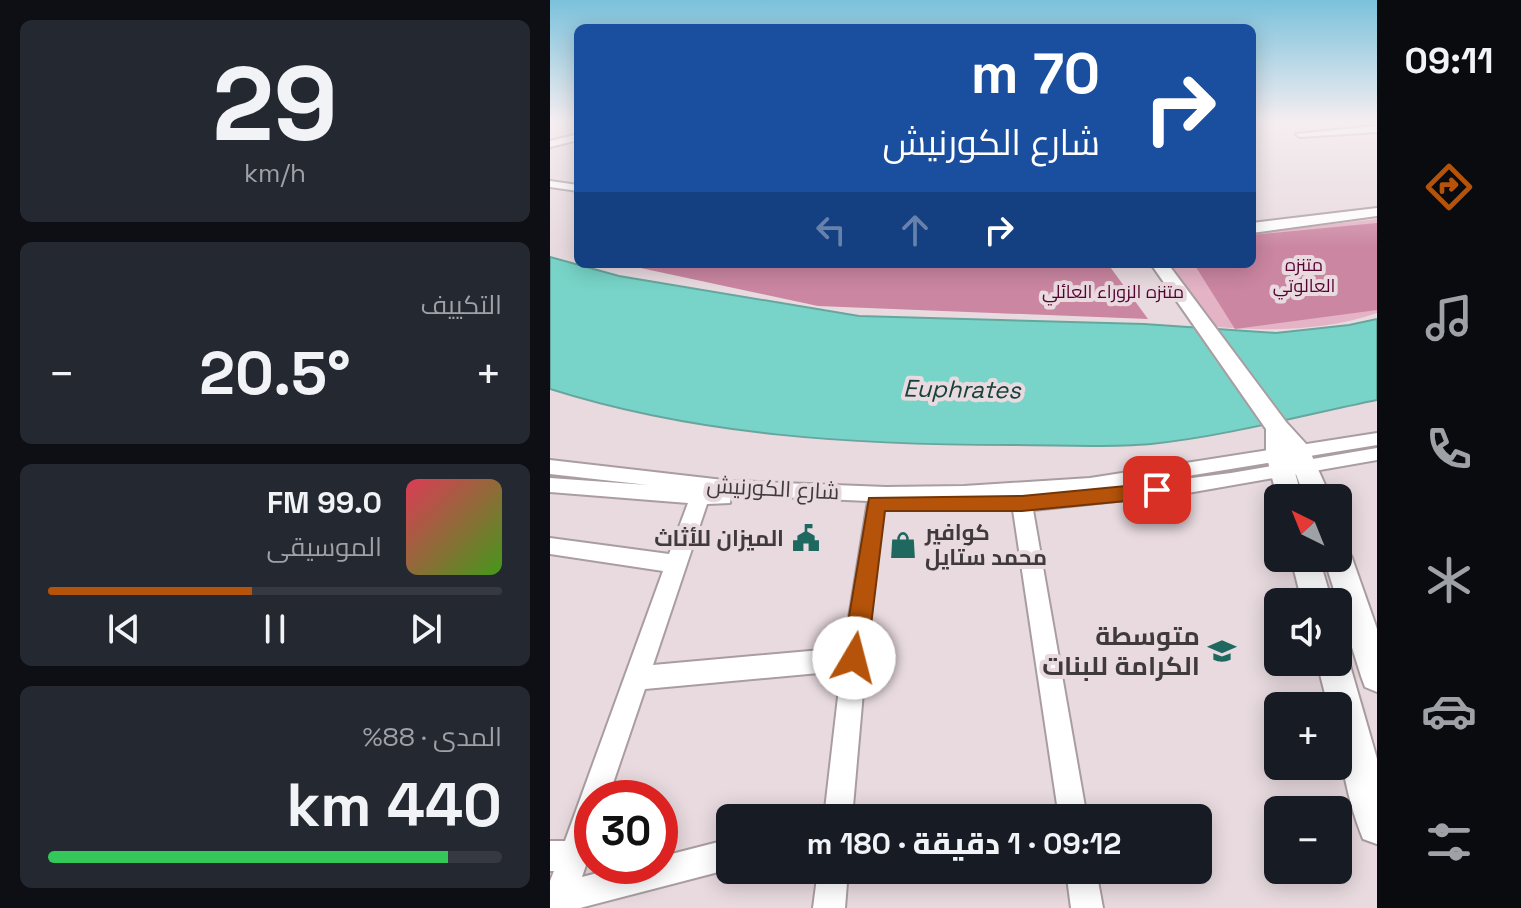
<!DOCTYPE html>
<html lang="ar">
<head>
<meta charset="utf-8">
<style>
  body { margin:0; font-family:"Space Grotesk",Cairo,sans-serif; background:#242831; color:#f1f3f6; direction:rtl; height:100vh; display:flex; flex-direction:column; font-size:30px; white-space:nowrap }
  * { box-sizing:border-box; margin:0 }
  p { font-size:26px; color:#9ea1a6 }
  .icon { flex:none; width:44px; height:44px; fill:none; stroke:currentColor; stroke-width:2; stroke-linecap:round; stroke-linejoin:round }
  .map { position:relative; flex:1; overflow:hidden; direction:ltr }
  .sheet { display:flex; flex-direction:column; gap:20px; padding:20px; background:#0d0f14; width:550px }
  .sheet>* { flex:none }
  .hud { position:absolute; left:24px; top:24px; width:682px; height:244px; border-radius:12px; box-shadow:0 4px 20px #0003; direction:rtl; background:#1a4fa0; color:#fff; overflow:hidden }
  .needle { width:52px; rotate:317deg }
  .buttons { position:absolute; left:714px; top:484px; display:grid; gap:16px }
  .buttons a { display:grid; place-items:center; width:88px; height:88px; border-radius:12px; background:#171b24; box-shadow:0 4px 20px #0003; font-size:40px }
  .speed { position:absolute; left:24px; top:780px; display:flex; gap:16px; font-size:40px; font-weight:700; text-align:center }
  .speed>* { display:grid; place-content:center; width:104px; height:104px; border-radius:50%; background:#171b24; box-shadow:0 4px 20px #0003; line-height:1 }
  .speed .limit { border:12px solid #d22; background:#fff; color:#111 }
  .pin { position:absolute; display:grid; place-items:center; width:68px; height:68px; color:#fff; margin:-34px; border-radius:16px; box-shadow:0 4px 12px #0006 }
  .me { position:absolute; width:88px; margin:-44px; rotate:8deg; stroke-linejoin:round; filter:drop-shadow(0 0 6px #0008) }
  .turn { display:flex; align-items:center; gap:28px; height:168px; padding:0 24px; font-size:36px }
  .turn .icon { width:104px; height:104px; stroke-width:2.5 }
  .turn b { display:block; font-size:56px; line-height:68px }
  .lanes { display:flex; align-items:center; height:76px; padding:0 24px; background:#0003; justify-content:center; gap:40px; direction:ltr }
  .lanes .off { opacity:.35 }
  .big { font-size:60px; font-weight:800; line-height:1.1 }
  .sheet .card { flex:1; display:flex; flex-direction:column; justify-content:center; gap:12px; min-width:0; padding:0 28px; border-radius:12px; background:#242831 }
  .sheet .dial { align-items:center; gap:0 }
  .dial b { font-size:104px; line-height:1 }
  .song { display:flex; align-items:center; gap:24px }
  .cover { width:96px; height:96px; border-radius:12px; background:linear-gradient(135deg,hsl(350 70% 55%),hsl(100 70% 35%)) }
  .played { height:8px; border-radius:4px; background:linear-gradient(90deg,#b45309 45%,#363941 45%) }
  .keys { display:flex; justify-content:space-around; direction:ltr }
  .heat { display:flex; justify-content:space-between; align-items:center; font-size:44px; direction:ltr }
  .charge { height:12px; border-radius:6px; background:linear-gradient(90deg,#34c759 88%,#363941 0) }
  .trip { position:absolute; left:166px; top:804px; width:496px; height:80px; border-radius:12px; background:#171b24; box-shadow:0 4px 20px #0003; font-weight:800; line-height:80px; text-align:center; direction:rtl }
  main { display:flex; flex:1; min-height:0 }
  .tab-bar { display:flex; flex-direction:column; width:144px; justify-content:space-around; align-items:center; background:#090b0e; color:#9ea1a6 }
  .tab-bar .icon { width:56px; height:56px }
  .tab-bar .active { color:#b45309 }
  .tab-bar b { font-size:36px; color:#f1f3f6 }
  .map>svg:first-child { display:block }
</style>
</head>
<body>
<main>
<nav class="tab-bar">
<b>09:11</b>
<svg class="icon active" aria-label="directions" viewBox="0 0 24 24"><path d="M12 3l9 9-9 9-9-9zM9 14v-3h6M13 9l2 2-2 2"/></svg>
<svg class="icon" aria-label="music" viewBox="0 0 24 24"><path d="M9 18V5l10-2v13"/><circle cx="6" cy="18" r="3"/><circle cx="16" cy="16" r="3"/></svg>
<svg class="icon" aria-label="phone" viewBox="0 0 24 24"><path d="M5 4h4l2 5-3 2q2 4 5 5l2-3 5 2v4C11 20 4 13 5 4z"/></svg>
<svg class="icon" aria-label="climate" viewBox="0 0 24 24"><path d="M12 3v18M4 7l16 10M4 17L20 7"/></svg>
<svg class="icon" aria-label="car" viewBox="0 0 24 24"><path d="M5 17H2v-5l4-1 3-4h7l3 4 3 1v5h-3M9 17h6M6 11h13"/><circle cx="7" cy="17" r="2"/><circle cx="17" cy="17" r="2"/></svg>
<svg class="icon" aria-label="filters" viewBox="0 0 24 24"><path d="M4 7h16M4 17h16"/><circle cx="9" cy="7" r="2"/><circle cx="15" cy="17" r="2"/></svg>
</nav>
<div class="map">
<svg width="827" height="908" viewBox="0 0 827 908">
  <rect width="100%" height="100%" fill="#e8dadf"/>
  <path fill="#e4b3c5" d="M827 219V313C775 331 714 332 660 326L612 264H702V233Z"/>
  <g fill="#cb86a1">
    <polygon points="827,223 827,310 685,329 644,264 702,264 702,235"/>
    <polygon points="72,264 558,264 598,319 268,306"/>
  </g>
  <path fill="#78d4c8" stroke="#67a69e" stroke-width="2" d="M0 257 69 276 309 316 594 324 726 333 799 325 827 319V400C753 415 677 436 601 444 555 448 508 445 461 445 307 445 148 436 0 389Z"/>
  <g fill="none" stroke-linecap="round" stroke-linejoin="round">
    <g stroke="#aa9da1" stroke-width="4">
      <g id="minor">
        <polygon points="827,126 827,132 750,137 746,134"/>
        <polygon points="28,134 28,140 0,147 0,141"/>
        <polygon points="0,181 28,185 28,191 0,187"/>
        <path d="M827 433V445L564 488 681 473 827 448V460L632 494 483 510 537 818H509L463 510 427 509 424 504 427 499 334 501 316 658 302 818H274L291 671 95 689 58 798H42V847L32 877 74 866H110V857L180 839V869L30 908H0V881L4 871H0V841H15L113 571 0 554V538L119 554 138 503 0 492V478L98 485 0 474V460L182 481 336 487 414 486 540 478ZM181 495 318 501 294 648 103 665 157 504 180 503Z"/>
        <polygon points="268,870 298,870 295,908 263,908"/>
        <polygon points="516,870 546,870 553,908 521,908"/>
      </g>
    </g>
    <g stroke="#aa9da1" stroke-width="4">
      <g id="major">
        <polygon points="827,208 827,216 702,233 702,223"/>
        <polygon points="601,264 618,264 736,422 757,445 781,498 755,498 744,469 752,498 728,498 728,501 716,454 716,429"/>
        <polygon points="788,546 798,550 802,558 827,629 827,692 815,687 811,676 774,558 788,558"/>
        <polygon points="741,558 769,558 782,602 752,602"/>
        <path d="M788 649 794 651 799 662 827 759V844L813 839C796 797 788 751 788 706H778L767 662H788Z"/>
      </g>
    </g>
    <use href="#minor" fill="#fff" fill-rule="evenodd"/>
    <use href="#major" fill="#fff" fill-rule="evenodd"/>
  </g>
  <linearGradient id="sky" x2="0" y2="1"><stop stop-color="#7bc1db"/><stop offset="0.49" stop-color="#f5eef1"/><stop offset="1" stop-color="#f5eef1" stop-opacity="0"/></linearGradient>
  <rect width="827" height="248" fill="url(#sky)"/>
  <polygon fill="#b45309" stroke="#753606" stroke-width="2" points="607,483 617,490 607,498 472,511 335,511 317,658 313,666 304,669 296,666 292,658 319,498 472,496"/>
  <defs>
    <g id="civic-bare" transform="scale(2.16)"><path d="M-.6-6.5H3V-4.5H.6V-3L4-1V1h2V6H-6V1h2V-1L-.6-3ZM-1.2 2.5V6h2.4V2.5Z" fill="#1e6860" stroke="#e8dadf" stroke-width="2.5" paint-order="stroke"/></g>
    <g id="shop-bare" transform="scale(2.16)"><path d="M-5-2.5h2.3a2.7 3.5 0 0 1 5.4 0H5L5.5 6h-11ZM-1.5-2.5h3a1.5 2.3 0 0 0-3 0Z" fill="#1e6860" stroke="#e8dadf" stroke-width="2.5" paint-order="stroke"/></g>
    <g id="school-bare" transform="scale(2.16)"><path d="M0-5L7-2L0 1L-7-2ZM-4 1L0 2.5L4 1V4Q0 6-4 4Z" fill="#1e6860" stroke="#e8dadf" stroke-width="2.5" paint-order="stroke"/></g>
  </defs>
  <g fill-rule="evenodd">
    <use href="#civic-bare" x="256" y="538"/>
    <use href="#shop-bare" x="353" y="545"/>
    <use href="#school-bare" x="672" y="651"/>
  </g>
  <g text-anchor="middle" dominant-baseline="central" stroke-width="8" stroke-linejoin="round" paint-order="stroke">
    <g font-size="18" fill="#560231" stroke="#e8dadf">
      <text x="754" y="264">متنزه<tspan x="754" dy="21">العالوتي</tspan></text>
      <text x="563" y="291">متنزه الزوراء العائلي</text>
    </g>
    <g font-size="22" fill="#3f3a3b" stroke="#e8dadf">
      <text transform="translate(223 488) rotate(3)">شارع الكورنيش</text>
    </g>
    <g font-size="22" font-weight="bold" fill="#3f3a3b" stroke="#e8dadf" text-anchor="start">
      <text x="375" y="532">كوافير<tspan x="375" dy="25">محمد ستايل</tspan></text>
      <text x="234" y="538" text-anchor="end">الميزان للأثاث</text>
    </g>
    <g font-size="24" font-style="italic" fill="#18423d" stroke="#e8dadf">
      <text transform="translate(412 389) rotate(1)">Euphrates</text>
    </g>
    <g font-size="26" font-weight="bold" fill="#3f3a3b" stroke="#e8dadf" text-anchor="end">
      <text x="650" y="636">متوسطة<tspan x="650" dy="30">الكرامة للبنات</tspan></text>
    </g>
  </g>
</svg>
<div class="buttons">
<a><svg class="needle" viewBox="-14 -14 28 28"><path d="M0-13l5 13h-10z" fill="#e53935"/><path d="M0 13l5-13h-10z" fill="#9ea1a6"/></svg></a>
<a><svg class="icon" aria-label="sound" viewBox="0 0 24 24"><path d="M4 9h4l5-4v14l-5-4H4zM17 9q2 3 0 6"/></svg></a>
<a>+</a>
<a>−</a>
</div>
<div class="speed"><div class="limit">30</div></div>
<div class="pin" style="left:607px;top:490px;background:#d93025"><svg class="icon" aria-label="arrive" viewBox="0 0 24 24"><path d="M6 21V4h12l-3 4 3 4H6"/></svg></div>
<svg class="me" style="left:304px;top:658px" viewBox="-20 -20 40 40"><circle r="19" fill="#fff"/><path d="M0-13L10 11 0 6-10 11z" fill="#b45309"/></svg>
<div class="trip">09:12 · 1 دقيقة · 180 m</div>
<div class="hud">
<div class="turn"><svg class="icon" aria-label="right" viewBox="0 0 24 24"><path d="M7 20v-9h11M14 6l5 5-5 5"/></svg><div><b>70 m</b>شارع الكورنيش</div></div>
<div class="lanes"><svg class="icon off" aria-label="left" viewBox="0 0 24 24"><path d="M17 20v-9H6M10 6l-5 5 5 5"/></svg><svg class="icon off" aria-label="ahead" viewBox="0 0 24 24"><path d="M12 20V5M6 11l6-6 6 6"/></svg><svg class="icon" aria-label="right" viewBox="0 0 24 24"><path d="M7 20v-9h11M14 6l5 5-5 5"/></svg></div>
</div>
</div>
<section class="sheet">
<div class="card dial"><b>29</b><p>km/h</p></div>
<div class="card"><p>التكييف</p>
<div class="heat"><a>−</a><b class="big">20.5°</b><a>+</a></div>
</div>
<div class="card">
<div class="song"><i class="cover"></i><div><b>99.0 FM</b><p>الموسيقى</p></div></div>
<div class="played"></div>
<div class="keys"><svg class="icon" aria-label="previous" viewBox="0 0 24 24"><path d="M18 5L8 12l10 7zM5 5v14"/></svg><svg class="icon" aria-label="pause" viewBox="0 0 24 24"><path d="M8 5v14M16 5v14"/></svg><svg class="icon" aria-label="next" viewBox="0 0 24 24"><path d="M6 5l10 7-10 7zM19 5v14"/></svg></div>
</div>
<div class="card"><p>المدى · 88%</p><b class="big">440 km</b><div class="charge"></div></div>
</section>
</main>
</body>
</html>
